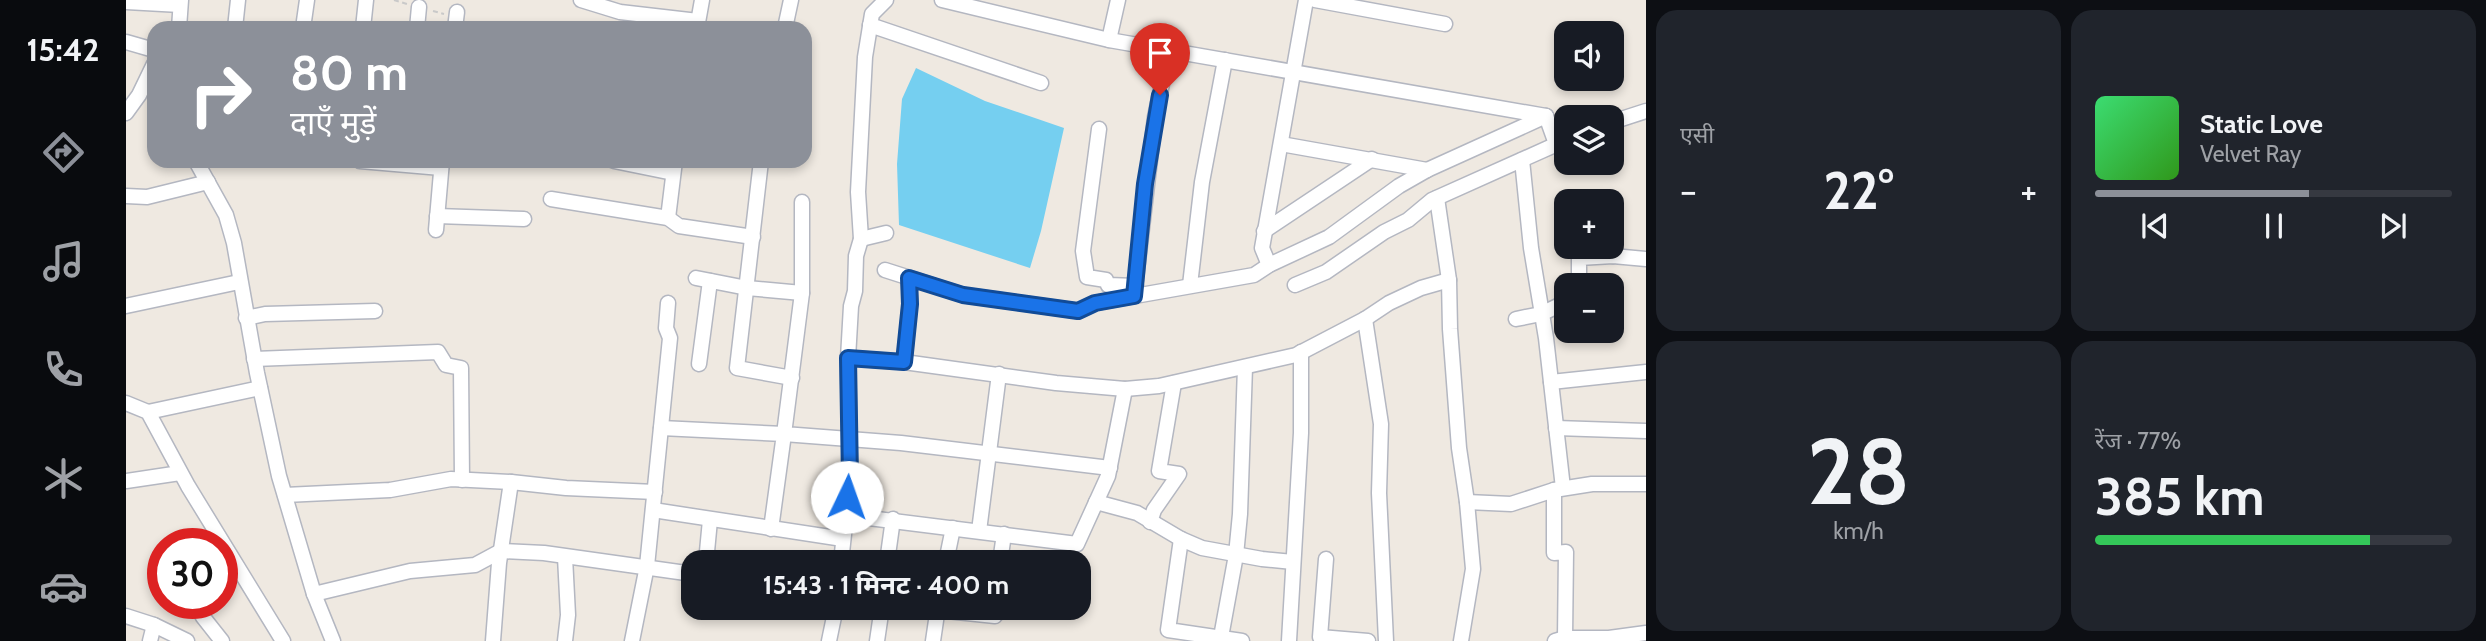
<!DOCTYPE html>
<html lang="hi">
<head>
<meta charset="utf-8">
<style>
  body { margin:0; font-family:Cabin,"Noto Sans Devanagari",sans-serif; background:#20242c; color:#f1f3f6; height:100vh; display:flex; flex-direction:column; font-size:26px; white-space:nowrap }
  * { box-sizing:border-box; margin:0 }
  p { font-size:23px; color:#9ea1a6 }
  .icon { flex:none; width:38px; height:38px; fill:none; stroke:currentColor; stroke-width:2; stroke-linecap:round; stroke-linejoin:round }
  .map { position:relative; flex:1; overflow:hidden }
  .drawer { display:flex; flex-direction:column; gap:10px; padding:10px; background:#0d0f14; width:840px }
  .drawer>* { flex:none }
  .banner { position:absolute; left:21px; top:21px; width:665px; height:147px; border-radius:21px; box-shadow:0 4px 10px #0003; background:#8c9099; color:#fff; overflow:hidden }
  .tools { position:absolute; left:1428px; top:21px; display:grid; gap:14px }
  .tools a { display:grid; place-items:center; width:70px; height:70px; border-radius:14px; background:#171b24; box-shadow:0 4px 10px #0003; font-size:35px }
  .speed { position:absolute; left:21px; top:528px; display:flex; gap:14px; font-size:35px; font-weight:700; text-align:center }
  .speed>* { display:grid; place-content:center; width:91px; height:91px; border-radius:50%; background:#171b24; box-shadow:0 4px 10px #0003; line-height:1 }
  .speed .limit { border:10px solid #d22; background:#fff; color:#111 }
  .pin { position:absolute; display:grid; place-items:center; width:60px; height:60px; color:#fff; margin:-72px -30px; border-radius:50% 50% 50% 0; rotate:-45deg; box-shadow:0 0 7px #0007 }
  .pin .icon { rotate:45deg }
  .me { position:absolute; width:77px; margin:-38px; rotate:3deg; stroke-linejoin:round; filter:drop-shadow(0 0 5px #0008) }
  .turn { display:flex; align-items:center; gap:24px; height:147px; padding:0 28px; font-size:32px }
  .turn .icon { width:91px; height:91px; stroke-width:2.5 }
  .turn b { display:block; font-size:49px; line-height:60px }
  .big { font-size:52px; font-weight:700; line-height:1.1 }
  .drawer .tile { flex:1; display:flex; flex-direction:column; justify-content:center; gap:10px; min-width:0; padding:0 24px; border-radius:21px; background:#20242c }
  .drawer .dial { align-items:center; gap:0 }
  .dial b { font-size:91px; line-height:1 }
  .song { display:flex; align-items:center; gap:21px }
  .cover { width:84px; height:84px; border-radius:10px; background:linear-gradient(135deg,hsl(140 70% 55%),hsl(110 70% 35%)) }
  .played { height:7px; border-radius:4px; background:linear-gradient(90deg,#8c9099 60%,#363941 60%) }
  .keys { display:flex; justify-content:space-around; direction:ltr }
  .heat { display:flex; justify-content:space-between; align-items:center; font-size:38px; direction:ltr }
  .charge { height:10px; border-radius:5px; background:linear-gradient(90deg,#34c759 77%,#363941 0) }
  .drawer .tiles { flex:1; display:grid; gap:10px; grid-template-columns:repeat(2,1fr) }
  .trip { position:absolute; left:555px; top:550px; width:410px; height:70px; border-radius:21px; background:#171b24; box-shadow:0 4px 10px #0003; font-weight:700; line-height:70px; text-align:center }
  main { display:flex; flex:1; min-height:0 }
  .tabs { display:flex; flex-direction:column; width:126px; justify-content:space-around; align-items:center; background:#090b0e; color:#9ea1a6 }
  .tabs .icon { width:49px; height:49px }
  .tabs .active { color:#8c9099 }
  .tabs b { font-size:32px; color:#f1f3f6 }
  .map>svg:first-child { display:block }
</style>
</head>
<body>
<main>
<nav class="tabs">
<b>15:42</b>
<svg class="icon active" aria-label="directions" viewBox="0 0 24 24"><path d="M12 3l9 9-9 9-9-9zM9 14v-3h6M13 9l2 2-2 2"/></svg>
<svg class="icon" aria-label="music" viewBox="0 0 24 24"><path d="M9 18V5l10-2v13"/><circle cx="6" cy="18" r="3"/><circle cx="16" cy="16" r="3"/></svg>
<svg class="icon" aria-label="phone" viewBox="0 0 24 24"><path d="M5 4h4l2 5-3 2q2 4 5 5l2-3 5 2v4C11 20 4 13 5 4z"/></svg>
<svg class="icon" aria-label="climate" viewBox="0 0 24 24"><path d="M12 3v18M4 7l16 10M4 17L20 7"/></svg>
<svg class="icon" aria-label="car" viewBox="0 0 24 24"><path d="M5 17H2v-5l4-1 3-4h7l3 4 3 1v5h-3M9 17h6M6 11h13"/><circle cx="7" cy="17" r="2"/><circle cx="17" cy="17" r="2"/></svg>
</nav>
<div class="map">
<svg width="1520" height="641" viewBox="0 0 1520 641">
  <rect width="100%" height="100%" fill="#efe9e1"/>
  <polygon fill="#75cff0" points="790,68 859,101 938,128 915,231 904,268 773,225 771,164 776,99"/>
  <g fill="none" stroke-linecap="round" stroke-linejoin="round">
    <g stroke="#b4b7c1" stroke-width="17">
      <g id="minor">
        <polyline points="455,0 494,12 572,21"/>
        <polyline points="816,0 983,40 1420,116"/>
        <polyline points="1189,0 1319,24"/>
        <polyline points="0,2 54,5"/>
        <polyline points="744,25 915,83"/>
        <polyline points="53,28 55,0"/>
        <polyline points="109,28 112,0"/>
        <polyline points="177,28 181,0"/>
        <polyline points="237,28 240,0"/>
        <polyline points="291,28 293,7"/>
        <polyline points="329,28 331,12"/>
        <polyline points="571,28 576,0"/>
        <polyline points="659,28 665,0"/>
        <polyline points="983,40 992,0"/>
        <polyline points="0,42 28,50"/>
        <polyline points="0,113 13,95 28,64"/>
        <polyline points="1420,116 1430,144"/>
        <polyline points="1486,122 1520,111"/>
        <polyline points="973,129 957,251 961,277 980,280 982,285 1010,286"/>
        <polyline points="1155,144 1301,170"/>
        <polyline points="1396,160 1405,248 1420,338 1437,488"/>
        <polyline points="70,161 100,215 108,243 131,373 153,476 188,594 207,641"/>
        <polyline points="234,161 315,168"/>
        <polyline points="488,161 547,173"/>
        <polyline points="635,161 611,368 666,378"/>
        <polyline points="0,196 21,197 82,182"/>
        <polyline points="1311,198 1323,280 1324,329 1333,448 1341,502 1347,569 1335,641"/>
        <polyline points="425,199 542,218 553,226 627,237"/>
        <polyline points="676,202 676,293 658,434 775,443 984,468"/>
        <polyline points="311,216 398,219"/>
        <polyline points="542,218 549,161"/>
        <polyline points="310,230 316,161"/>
        <polyline points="1138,231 1246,159"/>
        <polyline points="735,239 760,233"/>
        <polyline points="1487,256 1488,216"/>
        <polyline points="1143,265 1136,248 1180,0"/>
        <polyline points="759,270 837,295 952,311 969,303 1128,275 1143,265 1203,237 1273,186 1301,170 1420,116"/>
        <polyline points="570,278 621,288 676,293"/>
        <polyline points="1064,285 1076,182 1099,60"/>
        <polyline points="1169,285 1200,272 1258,232 1282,220 1306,200 1440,140"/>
        <polyline points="1453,285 1453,258 1487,256 1520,259"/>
        <polyline points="1008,296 1029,117 1043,51"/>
        <polyline points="0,306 113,282"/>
        <polyline points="120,318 139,314 249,311"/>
        <polyline points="1239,319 1255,424 1253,493 1260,641"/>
        <polyline points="1390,319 1415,314 1440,302"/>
        <polyline points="722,358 778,362 930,383 999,389 1033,386 1170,355 1239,319 1263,303 1295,288 1323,280"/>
        <polyline points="128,359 312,352 320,365 335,368 336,480"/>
        <polyline points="778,362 784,304 783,278"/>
        <polyline points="573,364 584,281"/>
        <polyline points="1425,382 1520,372"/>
        <polyline points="0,403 22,412 62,486 157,641"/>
        <polyline points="22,412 134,388"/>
        <polyline points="535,428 658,434 645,529"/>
        <polyline points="1430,428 1520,431"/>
        <polyline points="0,481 54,473"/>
        <polyline points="1428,490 1428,553 1440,552 1439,638"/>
        <polyline points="159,495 264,490 325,479 385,482 440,488 529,492"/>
        <polyline points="970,502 1011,513 1055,539 1076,548 1136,559 1167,562"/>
        <polyline points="1341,502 1385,504 1428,490 1466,484 1520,484"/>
        <polyline points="527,510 717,539"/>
        <polyline points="719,515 951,544 982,476 999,389"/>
        <polyline points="1024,522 1028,510 1053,474 1033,471 1048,383"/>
        <polyline points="853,531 873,374"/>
        <polyline points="1055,539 1042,630 1116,641"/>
        <polyline points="1200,559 1194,637 1242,641"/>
        <polyline points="580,562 584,520"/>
        <polyline points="715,562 724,479 722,358 725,306 729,291 730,256 735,239 732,192 739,57 746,14 760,0"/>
        <polyline points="761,562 767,519"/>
        <polyline points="820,562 827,528"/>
        <polyline points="874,562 878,534"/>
        <polyline points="188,594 284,571 349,565 375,551 418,553 567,574"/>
        <polyline points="70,604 77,617 96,641"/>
        <polyline points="783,607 869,616 870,607"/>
        <polyline points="0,616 28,625 61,641"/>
        <polyline points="1095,637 1110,555 1114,514 1119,367"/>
        <polyline points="24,641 28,625"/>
        <polyline points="367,641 373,563 385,482"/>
        <polyline points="439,641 442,615 439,557"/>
        <polyline points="506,641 521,566 544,338 540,328 542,303"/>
        <polyline points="703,641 710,607"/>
        <polyline points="751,641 756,607"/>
        <polyline points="807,641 812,607"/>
        <polyline points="1163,641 1175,433 1175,352"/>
        <polyline points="1429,641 1439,638 1483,638 1520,633"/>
      </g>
    </g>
    <g stroke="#c9c9c9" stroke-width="2" stroke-dasharray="5 3.5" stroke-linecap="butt">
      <polyline points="268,0 281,4"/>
      <polyline points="307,11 318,14"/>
    </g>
    <use href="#minor" stroke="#fff" stroke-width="14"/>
  </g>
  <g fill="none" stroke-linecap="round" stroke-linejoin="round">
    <g stroke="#114b97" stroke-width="18">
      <polyline id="route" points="721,497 724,479 722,358 778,362 784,304 783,278 837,295 952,311 969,303 1008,296 1019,184 1034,95"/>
    </g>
    <use href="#route" stroke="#1a73e8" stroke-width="12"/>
  </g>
</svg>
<div class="tools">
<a><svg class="icon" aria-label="sound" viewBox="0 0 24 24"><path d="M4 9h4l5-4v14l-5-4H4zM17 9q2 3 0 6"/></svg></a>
<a><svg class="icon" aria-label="layers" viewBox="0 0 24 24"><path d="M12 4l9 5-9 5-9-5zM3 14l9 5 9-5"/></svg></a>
<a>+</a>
<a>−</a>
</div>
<div class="speed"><div class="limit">30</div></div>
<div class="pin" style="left:1034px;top:95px;background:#d93025"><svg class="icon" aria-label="arrive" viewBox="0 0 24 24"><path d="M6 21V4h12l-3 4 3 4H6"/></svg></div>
<svg class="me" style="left:721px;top:497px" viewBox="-20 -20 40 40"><circle r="19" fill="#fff"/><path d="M0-13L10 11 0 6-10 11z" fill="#1a73e8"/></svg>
<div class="trip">15:43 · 1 मिनट · 400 m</div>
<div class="banner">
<div class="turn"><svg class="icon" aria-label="right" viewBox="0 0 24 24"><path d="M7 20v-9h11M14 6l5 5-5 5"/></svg><div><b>80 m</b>दाएँ मुड़ें</div></div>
</div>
</div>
<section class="drawer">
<div class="tiles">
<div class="tile"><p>एसी</p>
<div class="heat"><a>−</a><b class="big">22°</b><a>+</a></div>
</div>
<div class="tile">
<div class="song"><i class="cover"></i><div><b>Static Love</b><p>Velvet Ray</p></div></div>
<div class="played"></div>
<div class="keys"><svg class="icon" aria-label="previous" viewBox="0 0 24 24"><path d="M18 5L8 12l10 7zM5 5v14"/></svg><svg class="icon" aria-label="pause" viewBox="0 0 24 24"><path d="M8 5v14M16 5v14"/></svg><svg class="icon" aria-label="next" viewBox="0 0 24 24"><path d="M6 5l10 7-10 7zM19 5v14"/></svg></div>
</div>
<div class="tile dial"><b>28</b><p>km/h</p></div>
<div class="tile"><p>रेंज · 77%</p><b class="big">385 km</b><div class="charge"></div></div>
</div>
</section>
</main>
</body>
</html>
